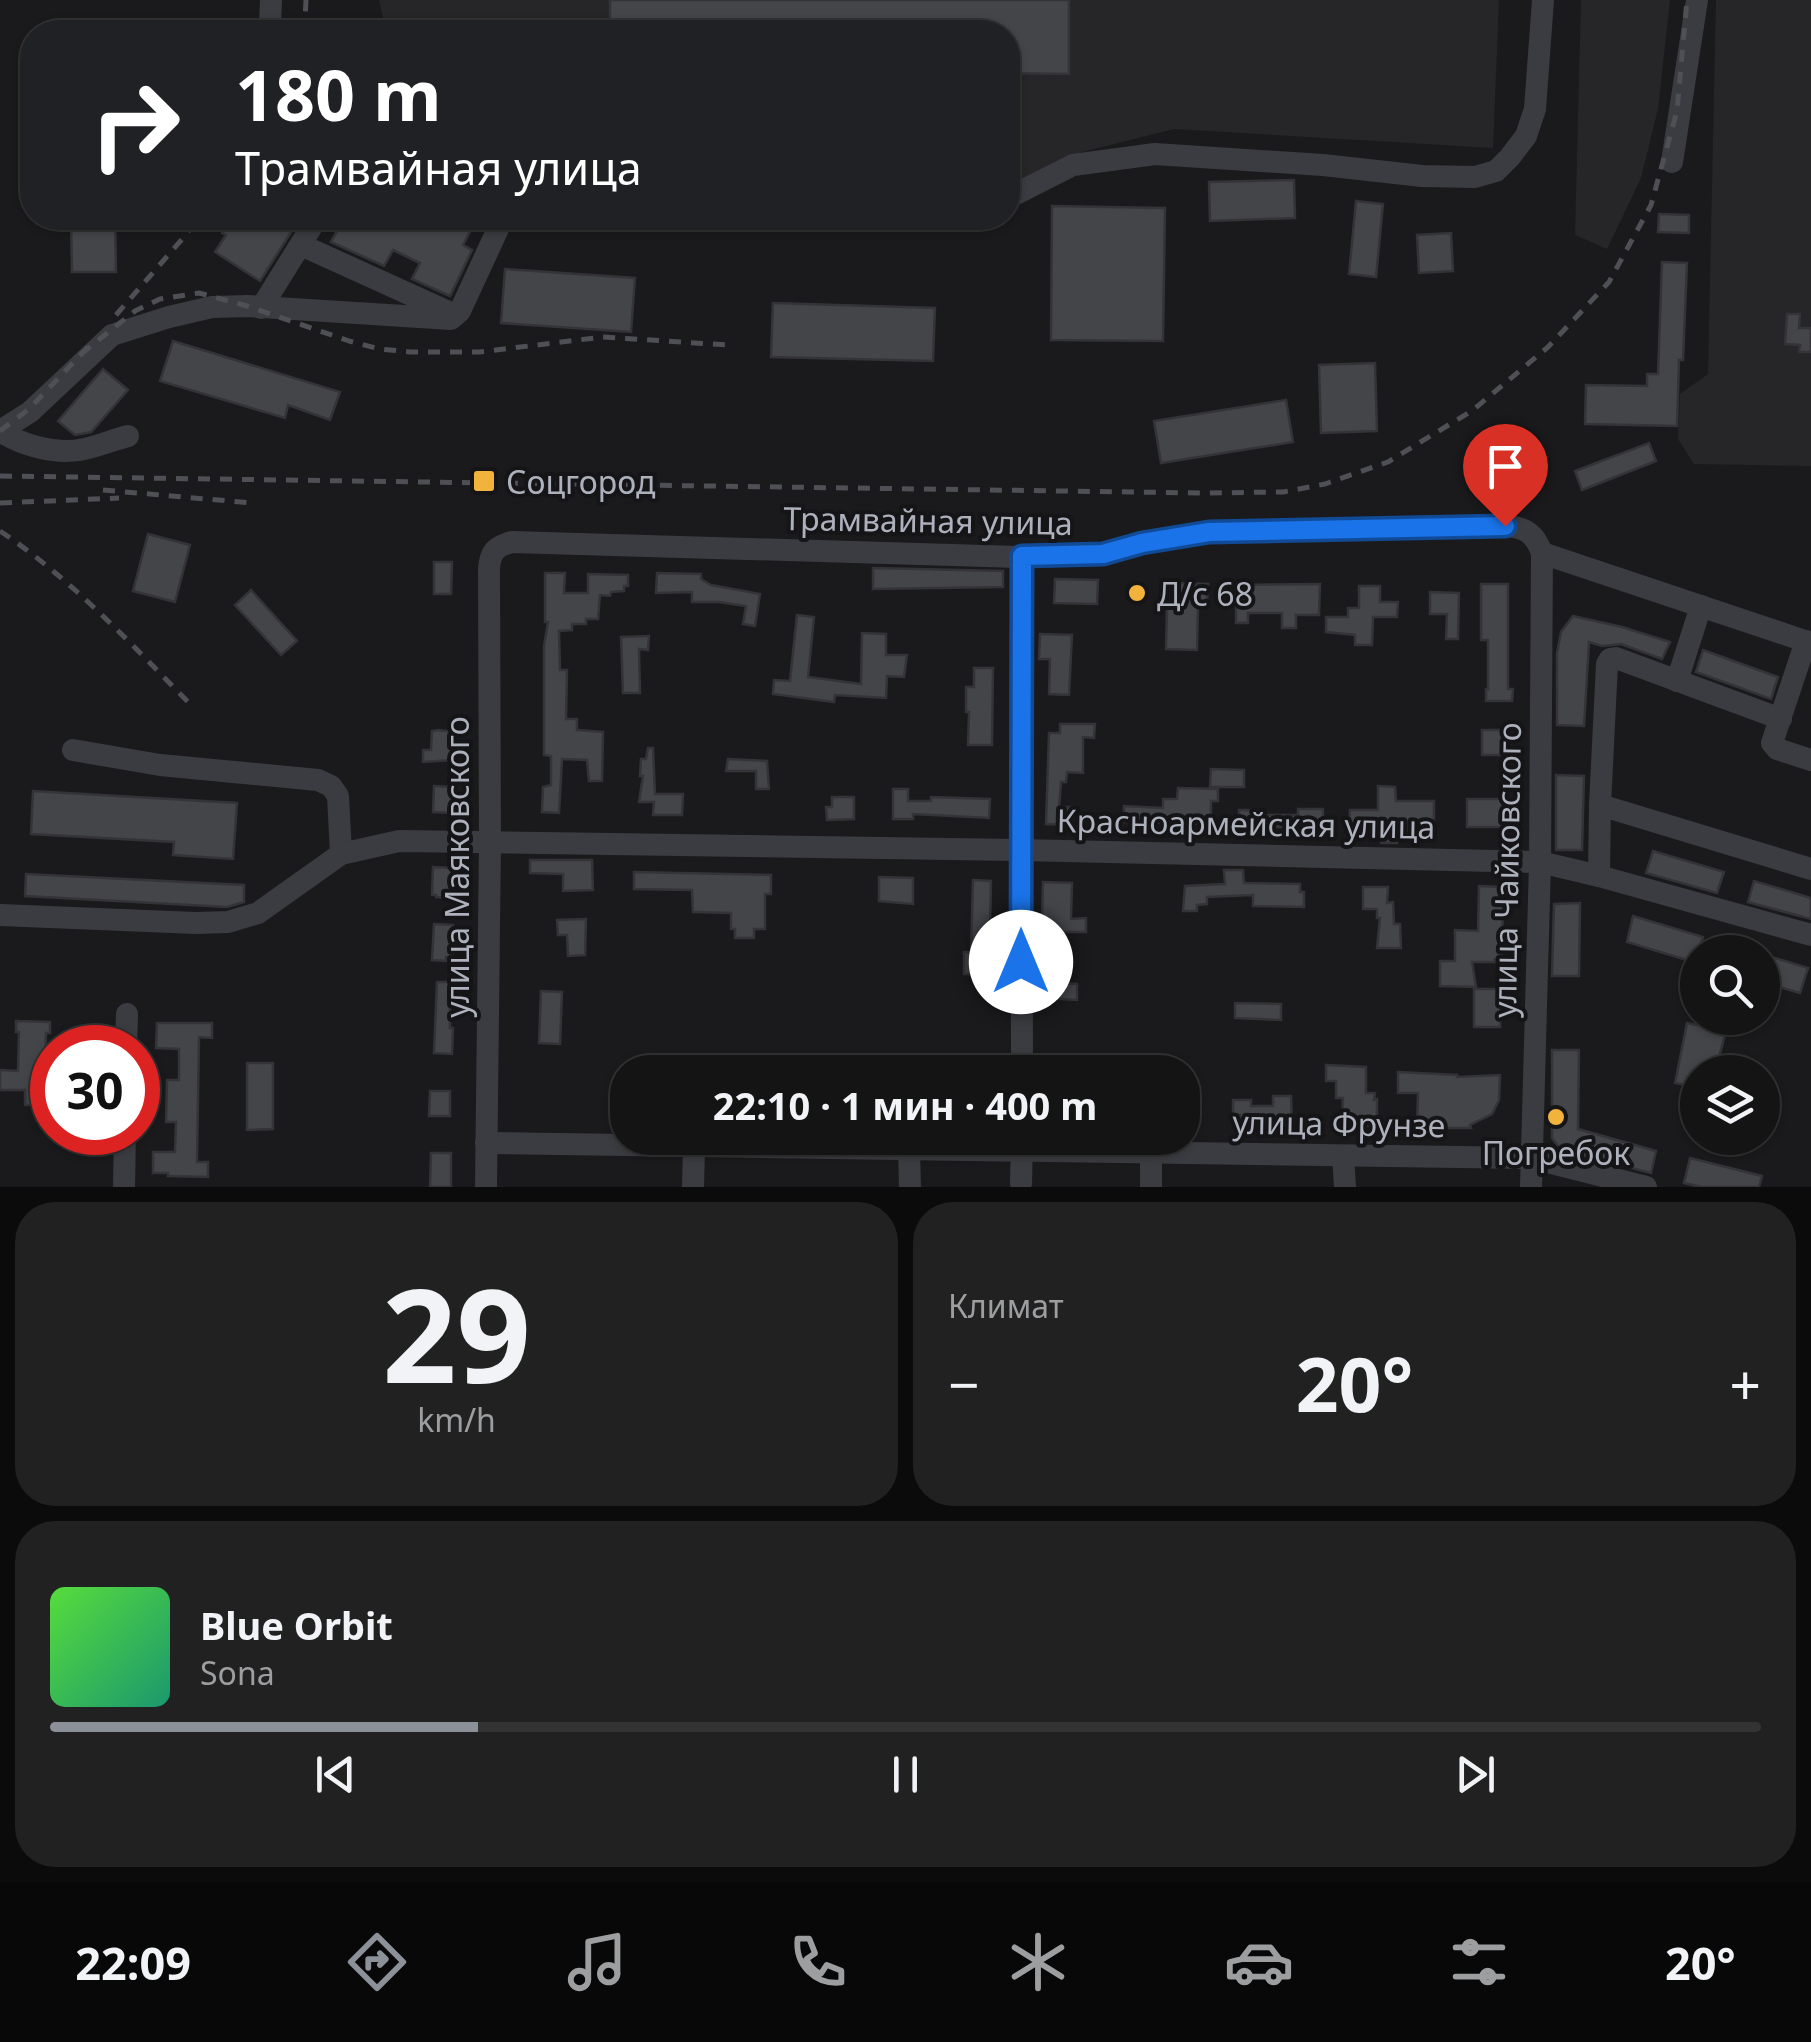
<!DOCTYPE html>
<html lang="ru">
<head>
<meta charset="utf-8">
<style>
  body { margin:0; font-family:"Noto Sans",sans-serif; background:#212122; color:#f1f3f6; height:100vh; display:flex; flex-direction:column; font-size:38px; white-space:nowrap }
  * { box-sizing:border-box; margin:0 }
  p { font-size:32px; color:#9d9ea0 }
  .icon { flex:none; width:55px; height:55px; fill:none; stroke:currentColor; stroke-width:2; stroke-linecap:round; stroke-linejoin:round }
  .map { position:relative; height:1187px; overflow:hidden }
  .sheet { display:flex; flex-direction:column; gap:15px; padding:15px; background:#0b0b0c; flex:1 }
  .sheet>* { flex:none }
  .banner { position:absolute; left:20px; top:20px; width:1000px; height:210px; border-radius:40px; box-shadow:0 2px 8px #0004,0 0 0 2px #333334; background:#202124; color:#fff; overflow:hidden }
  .buttons { position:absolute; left:1680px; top:935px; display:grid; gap:20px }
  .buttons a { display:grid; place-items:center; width:100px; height:100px; border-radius:50%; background:#141415; box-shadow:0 2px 8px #0004,0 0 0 2px #333334; font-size:50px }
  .speed { position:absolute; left:30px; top:1025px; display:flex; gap:20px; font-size:50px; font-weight:700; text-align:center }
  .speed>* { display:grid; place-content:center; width:130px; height:130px; border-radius:50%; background:#141415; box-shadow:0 2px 8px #0004,0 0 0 2px #333334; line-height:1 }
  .speed .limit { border:15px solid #d22; background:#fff; color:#111 }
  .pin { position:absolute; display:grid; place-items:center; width:85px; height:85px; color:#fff; margin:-102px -42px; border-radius:50% 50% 50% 0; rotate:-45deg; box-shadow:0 0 10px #0007 }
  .pin .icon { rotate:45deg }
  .me { position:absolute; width:110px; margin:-55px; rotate:0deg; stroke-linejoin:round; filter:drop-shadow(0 0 8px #0008) }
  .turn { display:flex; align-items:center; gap:35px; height:210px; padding:0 50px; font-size:45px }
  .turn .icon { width:130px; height:130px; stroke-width:2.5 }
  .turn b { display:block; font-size:70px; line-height:85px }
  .big { font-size:75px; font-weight:700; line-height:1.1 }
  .sheet .widget { flex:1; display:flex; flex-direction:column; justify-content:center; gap:15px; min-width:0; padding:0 35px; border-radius:40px; background:#212122 }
  .sheet .dial { align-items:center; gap:0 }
  .dial b { font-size:130px; line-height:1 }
  .song { display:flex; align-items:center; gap:30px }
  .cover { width:120px; height:120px; border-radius:15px; background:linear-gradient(135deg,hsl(110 70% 55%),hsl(160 70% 35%)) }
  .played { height:10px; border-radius:5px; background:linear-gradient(90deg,#8c9099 25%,#333334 25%) }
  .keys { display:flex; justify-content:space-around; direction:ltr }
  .heat { display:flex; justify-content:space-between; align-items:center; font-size:55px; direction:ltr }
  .sheet .tiles { flex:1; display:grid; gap:15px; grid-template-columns:1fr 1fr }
  .widget:last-child { grid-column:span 2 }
  .trip { position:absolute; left:610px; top:1055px; width:590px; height:100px; border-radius:40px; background:#141415; box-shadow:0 2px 8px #0004,0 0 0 2px #333334; font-weight:700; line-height:100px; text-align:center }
  .dock { display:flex; height:160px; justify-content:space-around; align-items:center; background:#080808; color:#9d9ea0 }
  .dock .icon { width:70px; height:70px }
  .dock .current { color:#8c9099 }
  .dock b { font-size:45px; color:#f1f3f6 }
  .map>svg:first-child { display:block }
</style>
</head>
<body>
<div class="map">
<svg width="1811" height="1187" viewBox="0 0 1811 1187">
  <rect width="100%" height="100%" fill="#1a1a1c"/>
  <g fill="#262629">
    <polygon points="379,0 1499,0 1493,148 1174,129 1082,152 1008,193 1008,32 358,32 383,17"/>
    <polygon points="1581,0 1670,0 1658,109 1641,178 1607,249 1575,235"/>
    <polygon points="1716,0 1811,0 1811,466 1694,464 1678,439 1680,394 1708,374"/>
  </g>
  <g fill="#444549" stroke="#343438" stroke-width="2.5">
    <polygon points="610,0 1069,0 1069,74 1008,73 1008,32 610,32"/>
    <polygon points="1294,180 1295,218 1210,221 1209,182"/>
    <polygon points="1356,201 1383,204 1376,277 1349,274"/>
    <polygon points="1052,206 1165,208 1163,341 1051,340"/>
    <polygon points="1659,214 1689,215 1689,233 1658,232"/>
    <polygon points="71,218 115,218 116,272 72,272"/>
    <polygon points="231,218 300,218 260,281 215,252 226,235 222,233"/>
    <polygon points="344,218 477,218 463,245 472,250 450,296 412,279 420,263 393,250 384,266 331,242"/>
    <polygon points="1451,233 1453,271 1419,273 1417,235"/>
    <polygon points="1662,262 1687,263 1683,360 1679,360 1677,426 1585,424 1586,385 1647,386 1647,374 1658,374"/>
    <polygon points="505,269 635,278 631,332 501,323"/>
    <polygon points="773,303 935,308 933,361 771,357"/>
    <polygon points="1787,314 1800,314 1799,328 1811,328 1811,352 1799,352 1800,345 1785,344"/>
    <polygon points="173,341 340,392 330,420 288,405 285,418 160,381"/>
    <polygon points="1375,363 1377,431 1321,433 1319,365"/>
    <polygon points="103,369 128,390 91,432 75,435 58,421"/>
    <polygon points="1286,400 1293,442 1161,463 1154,421"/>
    <polygon points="1649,443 1656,461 1582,490 1575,471"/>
    <polygon points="148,534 190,545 175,602 133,591"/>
    <polygon points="434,562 452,562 451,594 434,594"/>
    <polygon points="873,568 1003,571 1003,587 873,589"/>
    <polygon points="545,573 565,573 564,593 588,593 588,574 628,575 628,586 624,586 624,591 611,592 610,596 600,595 598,619 586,619 586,624 572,624 572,630 559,631 560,670 567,670 566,719 577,719 577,730 603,732 602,781 589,781 587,760 562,759 559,813 542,812 543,787 551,785 551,756 544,755 544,646 548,622 545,622"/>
    <polygon points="657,573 701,574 701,579 711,585 760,594 755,626 743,624 746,606 719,602 692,602 692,592 656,593"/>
    <polygon points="1055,579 1098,580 1097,604 1054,603"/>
    <polygon points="1176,583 1208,584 1207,605 1198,605 1197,650 1166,649 1167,606 1175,607"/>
    <polygon points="1320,584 1319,615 1296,615 1296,628 1282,628 1282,613 1248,613 1248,623 1236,623 1236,585"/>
    <polygon points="1481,584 1508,584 1508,689 1513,689 1512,701 1486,701 1486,689 1488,689 1488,640 1481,640"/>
    <polygon points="1359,586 1380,586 1380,602 1398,602 1397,617 1373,617 1372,645 1355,645 1355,635 1326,632 1326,617 1348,617 1348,608 1359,608"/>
    <polygon points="251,590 297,641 281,655 235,605"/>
    <polygon points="1430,592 1459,593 1458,639 1446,639 1447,614 1430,614"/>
    <polygon points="797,615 814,617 808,677 861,684 862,633 886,634 886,655 907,655 904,677 887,676 886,698 835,695 834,702 773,694 774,680 790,681"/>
    <polygon points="1573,616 1622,627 1670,642 1662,659 1621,644 1602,646 1589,642 1584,726 1557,725 1557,653 1561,632"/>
    <polygon points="1040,634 1072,635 1069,695 1049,694 1050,659 1039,659"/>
    <polygon points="649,636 648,650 639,649 640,693 623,693 621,637"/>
    <polygon points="1703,650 1778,677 1771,699 1696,672"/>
    <polygon points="974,668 993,668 992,745 968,745 969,712 966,712 966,687 974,687"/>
    <polygon points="1060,724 1095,724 1094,738 1083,737 1083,773 1067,772 1066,782 1061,782 1059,807 1072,807 1072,825 1046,824 1049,733 1060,733"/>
    <polygon points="438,730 455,732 452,760 423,762 423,750 431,750 432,731"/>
    <rect x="1482" y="730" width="24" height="25"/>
    <polygon points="648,748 653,748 655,794 683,794 682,815 653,815 654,802 639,802 643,776 640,776 641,759 646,759"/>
    <polygon points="728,759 767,761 769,789 756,789 756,771 726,771"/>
    <polygon points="1211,769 1244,770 1244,787 1210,787"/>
    <polygon points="1556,775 1584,776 1582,850 1556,850"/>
    <polygon points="434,786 453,787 452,813 433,812"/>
    <polygon points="1378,786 1395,787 1396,801 1434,801 1434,832 1397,832 1397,843 1381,843 1381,827 1349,827 1350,810 1378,810"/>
    <polygon points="1178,788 1218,789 1218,801 1211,801 1211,824 1124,822 1124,806 1163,808 1163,799 1177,799"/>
    <polygon points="893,789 908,789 908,801 931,801 931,797 990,799 989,818 913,814 913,819 893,819"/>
    <polygon points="33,791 237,803 233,859 173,855 174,842 31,834"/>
    <polygon points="832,797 854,797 854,819 827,820 826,807 832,807"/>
    <rect x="1467" y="799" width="37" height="28"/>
    <polygon points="1298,809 1323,809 1323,828 1239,826 1239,810 1263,810 1263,815 1298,815"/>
    <polygon points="1653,851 1724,872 1717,893 1646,873"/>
    <polygon points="530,860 592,860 593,890 563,891 563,874 530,873"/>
    <polygon points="433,867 453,868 453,895 447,895 447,898 436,897 436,895 432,895"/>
    <polygon points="1224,870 1243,870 1244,883 1300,884 1300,892 1304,892 1304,907 1253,906 1253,895 1207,897 1207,904 1197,905 1197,911 1183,911 1185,886 1225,884"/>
    <polygon points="634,872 771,875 771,894 765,894 765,929 754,929 754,938 735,938 735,929 731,929 731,913 693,912 692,890 634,889"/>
    <polygon points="26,874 244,885 244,902 227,907 25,896"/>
    <polygon points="879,877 913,878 913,904 879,901"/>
    <polygon points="973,880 991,881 989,975 964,974 964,952 971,952"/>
    <polygon points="1754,881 1811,898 1811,919 1748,902"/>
    <polygon points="1043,882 1072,883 1071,919 1086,918 1086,932 1062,932 1061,983 1077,984 1077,1000 1042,998 1043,932 1037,932 1037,920 1042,920"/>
    <polygon points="1479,886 1503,887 1502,959 1495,959 1495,962 1472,962 1476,987 1440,986 1440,961 1455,961 1455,930 1478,931"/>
    <polygon points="1363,887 1388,887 1387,903 1393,902 1394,924 1400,924 1401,948 1377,948 1380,918 1377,918 1377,909 1363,909"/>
    <polygon points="1580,903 1579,976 1552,976 1554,904"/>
    <polygon points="1633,916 1703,937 1698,952 1697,963 1627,942"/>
    <polygon points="586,919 585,955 568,956 567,935 558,935 557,920"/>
    <polygon points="434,924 453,925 452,957 446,957 446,961 432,960"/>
    <polygon points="1762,954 1808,968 1800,993 1762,982"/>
    <polygon points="437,982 450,982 450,1028 453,1028 452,1054 434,1053"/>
    <polygon points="1474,989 1501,989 1500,1027 1474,1027"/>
    <polygon points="541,991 562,992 560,1044 539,1043"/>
    <polygon points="1235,1003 1281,1004 1281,1020 1235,1018"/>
    <polygon points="16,1021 50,1022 50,1033 46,1033 45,1080 52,1080 52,1105 25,1105 25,1090 0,1090 0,1070 18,1071 19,1032 16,1032"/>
    <polygon points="157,1023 212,1023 212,1038 199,1037 197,1162 208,1162 208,1177 168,1176 168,1173 153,1173 153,1152 175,1152 176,1122 166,1122 167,1080 179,1080 179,1049 156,1048"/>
    <polygon points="1687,1023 1726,1031 1715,1072 1698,1072 1698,1087 1675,1083"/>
    <polygon points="1552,1050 1579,1050 1578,1129 1656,1151 1651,1173 1561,1150 1552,1138"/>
    <polygon points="247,1063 273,1063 273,1129 247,1130"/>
    <polygon points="1326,1065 1366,1067 1366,1093 1375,1093 1374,1100 1377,1099 1377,1126 1342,1126 1343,1098 1336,1098 1336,1081 1326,1081"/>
    <polygon points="1398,1072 1457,1075 1457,1077 1500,1075 1499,1100 1492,1114 1470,1125 1471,1128 1417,1128 1418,1093 1398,1093"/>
    <polygon points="430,1091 450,1091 450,1116 429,1116"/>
    <polygon points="1273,1096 1291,1096 1292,1124 1240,1123 1240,1115 1233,1115 1233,1100 1251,1100 1251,1106 1273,1106"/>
    <polygon points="431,1153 451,1153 451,1187 430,1187"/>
    <polygon points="1690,1158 1762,1176 1759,1187 1701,1187 1684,1183"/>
  </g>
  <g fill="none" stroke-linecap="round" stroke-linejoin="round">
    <g stroke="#3b3c41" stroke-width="22">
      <polyline points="270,24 271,0"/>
      <polyline points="1672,162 1697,0"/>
      <polyline points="1008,198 1073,165 1155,154 1323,165 1422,176 1475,177 1496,171 1510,157 1526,136 1535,109 1543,0"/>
      <polyline points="301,245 453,314"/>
      <polyline points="261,308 317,218"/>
      <path d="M128 436C112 440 95 448 79 450 54 454 21 445 0 431L30 412 112 335 169 317 212 307 247 306 451 319 460 311 503 218"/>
      <polyline points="1542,553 1811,643"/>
      <polyline points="1021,557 1022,1072"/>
      <polyline points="1806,641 1772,743 1777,749 1811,760"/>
      <polyline points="1677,681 1701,606"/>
      <polyline points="73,750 160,765 318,780 331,786 338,796 341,854"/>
      <polyline points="1600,805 1811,869"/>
      <polyline points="1599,876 1600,805 1607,664 1610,659 1616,658 1781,719"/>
      <polyline points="0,915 196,923 228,922 258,913 341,854 399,841 1021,850 1540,862 1599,876 1811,935"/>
      <polyline points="126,1048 127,1014"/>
      <polyline points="486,1143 1532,1158 1646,1187"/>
      <polyline points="909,1149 910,1187"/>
      <polyline points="1343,1156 1345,1187"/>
      <polyline points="1021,1183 1022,1138"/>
      <polyline points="124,1187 125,1132"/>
      <path d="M486 1187 490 842 489 569C490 552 496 546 512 542L1021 557 1103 555 1141 543 1209 532 1505 526C1526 527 1535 534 1542 553L1540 862 1531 1187"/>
      <polyline points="693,1187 694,1148"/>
      <polyline points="1151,1187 1151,1152"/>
    </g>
    <g stroke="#4e5056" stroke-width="5" stroke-dasharray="12 10" stroke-linecap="butt">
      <polyline points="299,32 305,20 306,0"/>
      <polyline points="116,315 184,237 198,218"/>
      <polyline points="81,354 135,311 160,299 199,293 247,306 349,341 380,349 410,352 479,352 603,337 727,345"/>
      <polyline points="0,431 29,409 90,345"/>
      <polyline points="0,476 1204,493 1283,492 1325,484 1388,462 1473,410 1548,347 1609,282 1651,205 1677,111 1687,0"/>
      <polyline points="103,490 252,503"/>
      <polyline points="0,503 119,498"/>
      <path d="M0 531C73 580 132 645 193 707"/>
    </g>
  </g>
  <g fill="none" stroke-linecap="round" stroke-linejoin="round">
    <g stroke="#114b97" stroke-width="25">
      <polyline id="route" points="1021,962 1022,556 1103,554 1142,543 1209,532 1505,526"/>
    </g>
    <use href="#route" stroke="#1a73e8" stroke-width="18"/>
  </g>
  <g fill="#f2b33d" stroke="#151517" stroke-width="4">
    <rect x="472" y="469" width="24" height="24" rx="5"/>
    <circle cx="1137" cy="593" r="10"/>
    <circle cx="1556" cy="1117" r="10"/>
  </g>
  <g text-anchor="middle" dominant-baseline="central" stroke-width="8" stroke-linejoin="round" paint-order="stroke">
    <g font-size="32" fill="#adb1bc" stroke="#151517" text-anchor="start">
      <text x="506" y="481">Соцгород</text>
      <text x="1157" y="593">Д/с 68</text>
      <text x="1556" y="1152" text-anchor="middle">Погребок</text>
    </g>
    <g font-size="32" fill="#adb1bc" stroke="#151517">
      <text transform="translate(928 520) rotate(1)">Трамвайная улица</text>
      <text transform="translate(1246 823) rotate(1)">Красноармейская улица</text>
      <text transform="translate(456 867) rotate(-90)">улица Маяковского</text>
      <text transform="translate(1506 870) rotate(-89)">улица Чайковского</text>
      <text transform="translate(1339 1123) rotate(1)">улица Фрунзе</text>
    </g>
  </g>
</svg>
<div class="buttons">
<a><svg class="icon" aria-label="search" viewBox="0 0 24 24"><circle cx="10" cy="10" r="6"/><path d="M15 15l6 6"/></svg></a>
<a><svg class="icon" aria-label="layers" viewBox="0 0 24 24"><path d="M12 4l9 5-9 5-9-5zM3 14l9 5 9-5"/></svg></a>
</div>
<div class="speed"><div class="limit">30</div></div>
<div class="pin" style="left:1505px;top:526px;background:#d93025"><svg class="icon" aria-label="arrive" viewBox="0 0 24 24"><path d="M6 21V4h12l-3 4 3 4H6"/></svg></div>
<svg class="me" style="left:1021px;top:962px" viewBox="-20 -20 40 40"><circle r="19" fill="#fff"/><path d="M0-13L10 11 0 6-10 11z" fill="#1a73e8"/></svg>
<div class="trip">22:10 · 1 мин · 400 m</div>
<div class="banner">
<div class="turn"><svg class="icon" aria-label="right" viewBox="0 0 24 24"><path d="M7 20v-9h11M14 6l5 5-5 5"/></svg><div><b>180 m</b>Трамвайная улица</div></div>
</div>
</div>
<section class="sheet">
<div class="tiles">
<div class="widget dial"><b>29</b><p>km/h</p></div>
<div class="widget"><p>Климат</p>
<div class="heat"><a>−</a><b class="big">20°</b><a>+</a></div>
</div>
<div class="widget">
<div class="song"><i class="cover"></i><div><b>Blue Orbit</b><p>Sona</p></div></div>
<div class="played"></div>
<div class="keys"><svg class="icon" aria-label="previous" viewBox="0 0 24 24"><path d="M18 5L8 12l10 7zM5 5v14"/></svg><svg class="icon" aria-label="pause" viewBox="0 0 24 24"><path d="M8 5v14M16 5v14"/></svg><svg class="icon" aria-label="next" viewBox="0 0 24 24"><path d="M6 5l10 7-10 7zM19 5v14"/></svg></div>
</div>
</div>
</section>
<nav class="dock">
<b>22:09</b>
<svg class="icon current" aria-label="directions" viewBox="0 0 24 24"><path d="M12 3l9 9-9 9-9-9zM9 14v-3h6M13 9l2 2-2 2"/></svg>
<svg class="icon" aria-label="music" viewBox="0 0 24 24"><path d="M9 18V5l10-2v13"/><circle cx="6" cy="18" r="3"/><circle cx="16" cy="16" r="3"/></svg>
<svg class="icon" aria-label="phone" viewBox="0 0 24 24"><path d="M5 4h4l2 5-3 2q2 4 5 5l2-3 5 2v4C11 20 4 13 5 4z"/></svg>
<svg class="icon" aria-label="climate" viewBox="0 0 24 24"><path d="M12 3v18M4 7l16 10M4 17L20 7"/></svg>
<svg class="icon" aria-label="car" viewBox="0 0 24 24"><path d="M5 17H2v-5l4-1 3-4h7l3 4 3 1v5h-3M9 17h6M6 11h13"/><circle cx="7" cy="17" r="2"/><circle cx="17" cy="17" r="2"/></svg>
<svg class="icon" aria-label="filters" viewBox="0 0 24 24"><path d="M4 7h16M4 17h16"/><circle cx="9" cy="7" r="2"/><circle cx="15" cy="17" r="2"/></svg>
<b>20°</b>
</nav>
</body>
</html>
